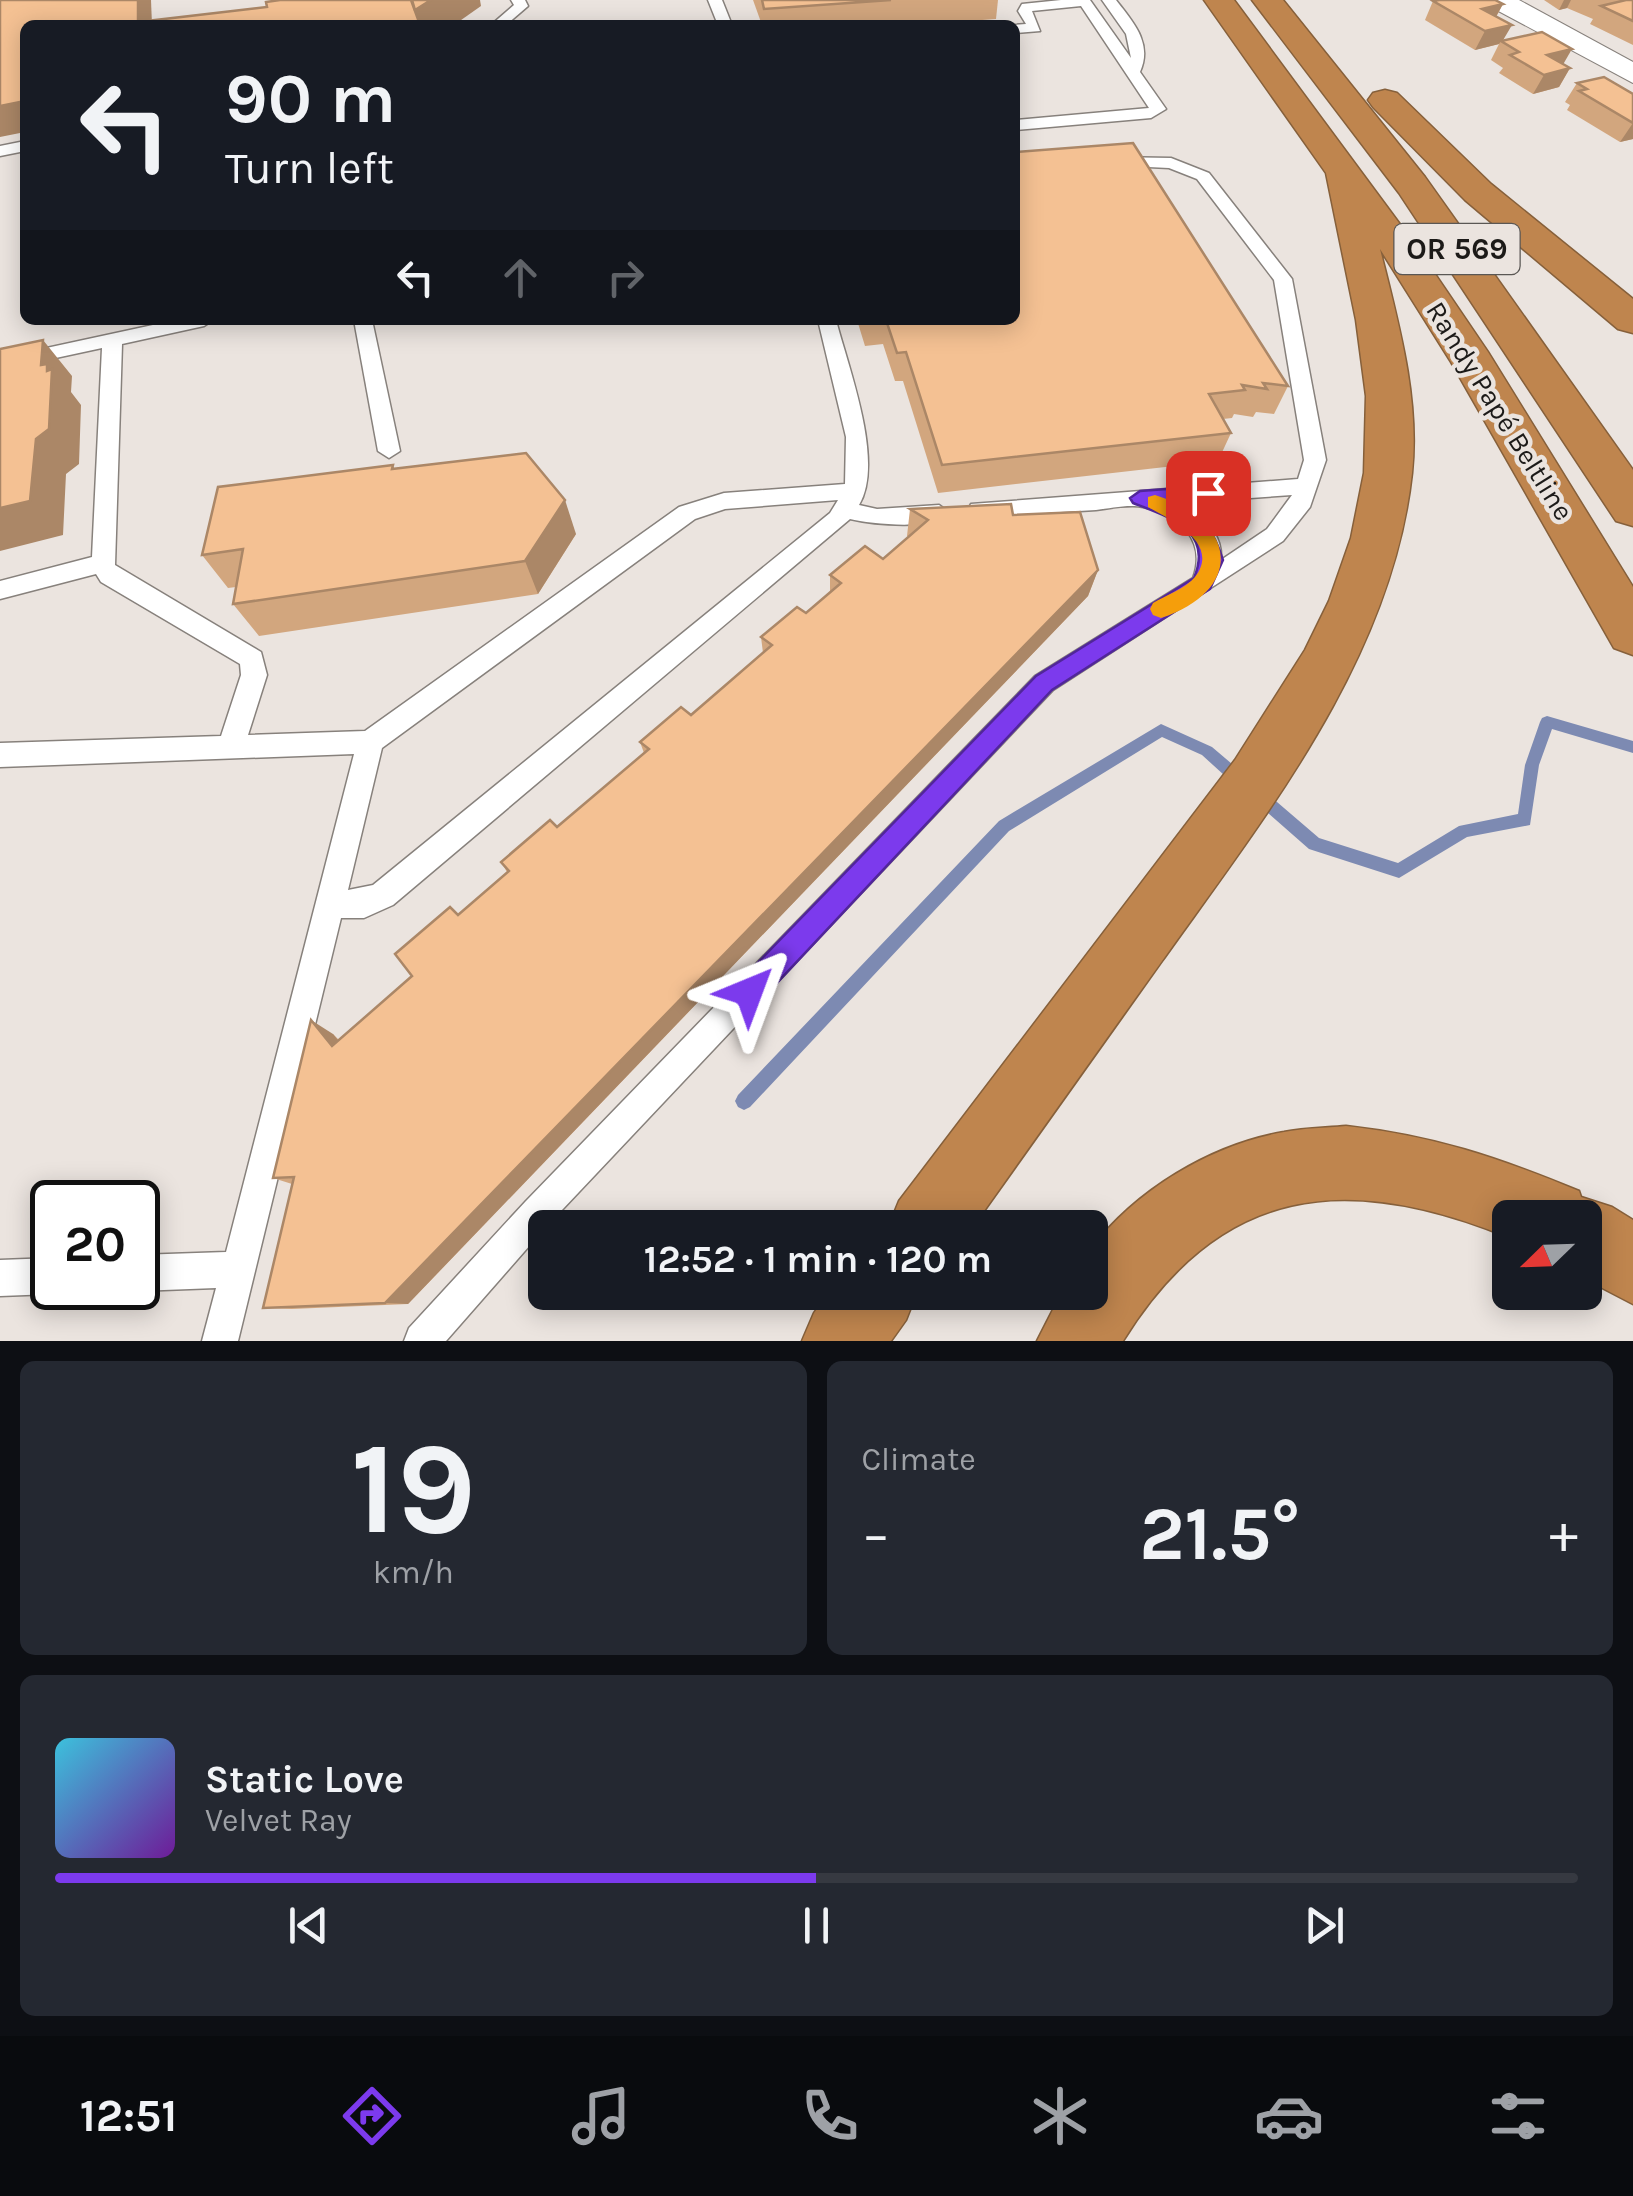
<!DOCTYPE html>
<html lang="en">
<head>
<meta charset="utf-8">
<style>
  body { margin:0; font-family:Karla,sans-serif; background:#242831; color:#f1f3f6; height:100vh; display:flex; flex-direction:column; font-size:38px; white-space:nowrap }
  * { box-sizing:border-box; margin:0 }
  p { font-size:32px; color:#9ea1a6 }
  .icon { flex:none; width:55px; height:55px; fill:none; stroke:currentColor; stroke-width:2; stroke-linecap:round; stroke-linejoin:round }
  .map { position:relative; height:1341px; overflow:hidden }
  .sheet { display:flex; flex-direction:column; gap:20px; padding:20px; background:#0d0f14; flex:1 }
  .sheet>* { flex:none }
  .hud { position:absolute; left:20px; top:20px; width:1000px; height:305px; border-radius:15px; box-shadow:0 5px 25px #0003; background:#171b24; color:#f1f3f6; overflow:hidden }
  .needle { width:65px; rotate:247deg }
  .controls { position:absolute; left:1492px; top:1200px; display:grid; gap:20px }
  .controls a { display:grid; place-items:center; width:110px; height:110px; border-radius:15px; background:#171b24; box-shadow:0 5px 25px #0003; font-size:50px }
  .speed { position:absolute; left:30px; top:1180px; display:flex; gap:20px; font-size:50px; font-weight:700; text-align:center }
  .speed>* { display:grid; place-content:center; width:130px; height:130px; border-radius:50%; background:#171b24; box-shadow:0 5px 25px #0003; line-height:1 }
  .speed .limit { border:5px solid #111; border-radius:15px; background:#fff; color:#111 }
  .pin { position:absolute; display:grid; place-items:center; width:85px; height:85px; color:#fff; margin:-42px; border-radius:20px; box-shadow:0 5px 15px #0006 }
  .me { position:absolute; width:110px; margin:-55px; rotate:44deg; stroke-linejoin:round; filter:drop-shadow(0 0 8px #0008) }
  .turn { display:flex; align-items:center; gap:35px; height:210px; padding:0 40px; font-size:45px }
  .turn .icon { width:130px; height:130px; stroke-width:2.5 }
  .turn b { display:block; font-size:70px; line-height:85px }
  .lanes { display:flex; align-items:center; height:95px; padding:0 40px; background:#0003; justify-content:center; gap:50px; direction:ltr }
  .lanes .off { opacity:.35 }
  .big { font-size:75px; font-weight:700; line-height:1.1 }
  .sheet .widget { flex:1; display:flex; flex-direction:column; justify-content:center; gap:15px; min-width:0; padding:0 35px; border-radius:15px; background:#242831 }
  .sheet .dial { align-items:center; gap:0 }
  .dial b { font-size:130px; line-height:1 }
  .song { display:flex; align-items:center; gap:30px }
  .cover { width:120px; height:120px; border-radius:15px; background:linear-gradient(135deg,hsl(190 70% 55%),hsl(280 70% 35%)) }
  .played { height:10px; border-radius:5px; background:linear-gradient(90deg,#7c3aed 50%,#363941 50%) }
  .keys { display:flex; justify-content:space-around; direction:ltr }
  .heat { display:flex; justify-content:space-between; align-items:center; font-size:55px; direction:ltr }
  .sheet .tiles { flex:1; display:grid; gap:20px; grid-template-columns:1fr 1fr }
  .widget:last-child { grid-column:span 2 }
  .trip { position:absolute; left:528px; top:1210px; width:580px; height:100px; border-radius:15px; background:#171b24; box-shadow:0 5px 25px #0003; font-weight:700; line-height:100px; text-align:center }
  .menu { display:flex; height:160px; justify-content:space-around; align-items:center; background:#090b0e; color:#9ea1a6 }
  .menu .icon { width:70px; height:70px }
  .menu .selected { color:#7c3aed }
  .menu b { font-size:45px; color:#f1f3f6 }
  .map>svg:first-child { display:block }
</style>
</head>
<body>
<div class="map">
<svg width="1633" height="1341" viewBox="0 0 1633 1341">
  <rect width="100%" height="100%" fill="#ebe4df"/>
  <g fill="none" stroke-linecap="round" stroke-linejoin="round">
    <g fill="#7d8ab2" fill-rule="evenodd">
      <polygon points="1547,716 1633,741 1633,753 1552,729 1539,765 1530,825 1467,837 1399,878 1309,849 1252,799 1250,794 1252,789 1257,787 1262,789 1319,838 1398,863 1459,826 1518,814 1525,765 1540,722 1542,718"/>
      <polygon points="1161,724 1212,747 1245,775 1247,780 1245,785 1240,787 1235,785 1202,755 1162,737 1009,831 750,1107 744,1110 738,1107 735,1101 738,1095 999,821"/>
    </g>
    <g stroke="#87817c" stroke-width="3">
      <g id="service">
        <polygon points="511,0 525,0 528,6 506,25 491,25 514,5"/>
        <polygon points="708,0 722,0 732,25 718,25"/>
        <path d="M1061 0H1090L1131 58 1126 34 1102 0H1116C1133 22 1153 43 1140 72L1166 109 1151 118 1015 130V120L1149 108 1081 6 1032 11 1040 31 1015 33 1014 25 1026 24 1018 11 1022 4Z"/>
        <polygon points="25,141 25,151 0,156 0,146"/>
        <path d="M1113 157 1171 158 1209 173 1292 279 1326 460 1310 507 1283 541 1053 690 545 1228 446 1341H404L409 1328 526 1201 1035 676 1193 578C1207 541 1179 513 1143 507 1129 504 1111 508 1096 510 1057 512 1018 515 979 518L968 510 971 504 1298 479 1304 460 1274 280 1197 179 1169 168 1107 165 1105 162ZM1292 495 1267 529 1221 560C1223 533 1202 515 1180 503Z"/>
        <path d="M176 320H213L204 326 122 344 115 565 261 652 267 675 248 735 365 731 679 507 724 493 845 484 846 437 818 320H836C848 367 885 462 859 505L877 509 939 505 950 513C937 531 871 524 850 519L393 905 364 918H341L238 1341H202L216 1288 138 1291 130 1288H138V1255L226 1252 354 754 0 767V743L221 736 241 675 240 664 101 582 96 574 0 599V581L92 557 102 348 0 370V358ZM838 500 830 513 373 885 348 890 382 748 695 519 725 509Z"/>
        <polygon points="354,320 372,320 400,451 389,458 378,451"/>
        <polygon points="52,1258 52,1288 65,1289 52,1294 0,1296 0,1260"/>
      </g>
    </g>
    <g stroke="#87817c" stroke-width="2">
      <polygon id="minor" points="1486,0 1519,0 1633,62 1633,83 1489,6"/>
    </g>
    <g stroke="#86603b" stroke-width="3">
      <g id="motorway">
        <path d="M1204 0H1234L1416 246 1488 352 1633 587V655L1614 648 1451 362 1380 249C1398 322 1420 398 1412 473 1392 658 1266 815 1162 961 1098 1050 1035 1139 972 1228H888L899 1201 1235 760 1305 650 1329 601 1351 538 1364 473 1366 396 1356 320 1326 173Z"/>
        <polygon points="1252,0 1283,0 1425,177 1633,470 1633,526 1616,521 1399,193"/>
        <polygon points="1385,90 1397,93 1491,184 1633,299 1633,333 1618,329 1465,200 1373,107 1368,100 1373,93"/>
        <path d="M1346 1126C1434 1136 1497 1157 1579 1191L1581 1197 1612 1207 1633 1220V1304L1585 1279V1218H1510V1238C1347 1171 1220 1184 1123 1341H1037L1062 1292H1090V1250C1136 1190 1210 1145 1284 1132 1304 1128 1325 1128 1346 1126Z"/>
        <polygon points="829,1292 917,1292 906,1320 891,1341 802,1341 814,1313"/>
      </g>
    </g>
    <use href="#service" fill="#fff" fill-rule="evenodd"/>
    <use href="#minor" fill="#fff" fill-rule="evenodd"/>
    <use href="#motorway" fill="#bf854e" fill-rule="evenodd"/>
  </g>
  <g fill="#d2a67e">
    <polygon points="753,0 998,0 996,19 914,25 762,25"/>
    <polygon points="1544,0 1633,0 1633,45 1590,24 1593,19 1567,8 1559,10"/>
    <polygon points="1433,1 1503,4 1496,17 1503,41 1570,68 1559,87 1533,94 1499,73 1503,68 1491,60 1499,44 1475,50 1425,20"/>
    <polygon points="1577,83 1633,94 1633,139 1620,142 1567,110 1570,105 1565,102"/>
    <polygon points="857,320 1015,320 1288,386 1274,414 1256,412 1253,417 1234,414 1232,418 1223,419 1231,433 1218,461 938,493 903,381 895,381 883,344 865,346"/>
    <polygon points="395,469 576,534 538,594 259,636 233,604 236,587 228,588 202,555"/>
    <polygon points="910,509 1013,515 1098,570 1088,596 408,1304 292,1309 263,1308 292,1184 273,1178 333,1034 339,1040 412,976 458,915 507,872 501,862 557,827 644,753 640,742 691,715 763,653 761,637 806,613 830,592 830,575 883,559 909,537 907,536"/>
  </g>
  <g fill="#ab8767">
    <polygon points="138,0 151,0 152,25 138,22"/>
    <polygon points="431,0 480,0 481,6 454,25 401,25 415,10"/>
    <polygon points="1564,0 1571,0 1567,8 1559,10"/>
    <polygon points="1503,4 1493,22 1482,9"/>
    <polygon points="1512,25 1502,42 1501,41 1499,44 1475,50 1485,31"/>
    <polygon points="1572,49 1561,68 1547,55"/>
    <polygon points="1570,68 1559,87 1533,94 1544,75"/>
    <polygon points="25,101 25,132 0,137 0,106"/>
    <polygon points="1633,123 1633,139 1620,142"/>
    <polygon points="43,340 72,376 71,392 81,405 79,464 66,474 63,535 0,551 0,508 41,365"/>
    <polygon points="565,500 576,534 538,594 525,561"/>
    <polygon points="1098,570 1088,596 408,1304 385,1303"/>
    <polygon points="311,1020 333,1034 354,1060 332,1046"/>
  </g>
  <g fill="#f4c193" stroke="#ab8767" stroke-width="2.5">
    <polygon points="0,0 138,0 138,22 267,7 266,2 280,0 411,0 419,22 401,25 25,25 25,101 0,106"/>
    <polygon points="412,0 431,0 415,10"/>
    <polygon points="762,0 891,0 764,9"/>
    <polygon points="1439,0 1495,0 1503,4 1482,9 1512,25 1485,31 1433,1"/>
    <polygon points="1626,0 1633,0 1633,21 1601,6"/>
    <polygon points="1542,32 1572,49 1547,55 1570,68 1544,75 1510,55 1519,52 1501,41"/>
    <polygon points="1604,77 1633,94 1633,123 1579,91 1587,89 1577,83"/>
    <polygon points="1133,143 1288,386 1263,383 1267,389 1242,385 1245,390 1209,394 1231,433 942,465 906,352 897,353 886,320 1015,320 1015,152"/>
    <polygon points="43,340 41,365 47,364 47,371 52,369 49,429 36,439 30,501 0,508 0,349"/>
    <polygon points="526,453 565,500 525,561 233,604 243,549 202,555 218,487 393,465 392,469"/>
    <polygon points="1011,504 1013,515 1080,512 1098,570 385,1303 263,1308 294,1177 273,1178 311,1020 332,1046 412,976 395,954 450,907 458,915 509,871 501,862 550,820 557,827 649,749 640,742 681,707 691,715 772,645 761,637 797,607 806,613 841,583 830,575 865,546 883,559 928,520 910,509"/>
  </g>
  <path fill="#7c3aed" stroke="#51269a" stroke-width="2.5" d="M1208 486 1215 488V498L1173 503C1202 514 1214 531 1223 560L1210 589 1052 690 759 1002 749 1006 739 1002 735 992 739 982 1036 676 1194 578C1214 530 1169 517 1133 503L1130 498 1140 491Z"/>
  <path fill="#f59e0b" d="M1155 495C1236 520 1247 589 1161 618L1153 615 1150 609 1153 603C1165 596 1186 588 1195 577 1221 543 1171 520 1148 507V497Z"/>
  <g text-anchor="middle" dominant-baseline="central" stroke-width="9" stroke-linejoin="round" paint-order="stroke">
    <g font-size="28" fill="#1c1a18" stroke="#ebe4df">
      <text transform="translate(1500 411) rotate(58)">Randy Papé Beltline</text>
    </g>
    <rect fill="#ebe4df" stroke="#5a5754" stroke-width="2.5" x="1394.5" y="224" width="125" height="50" rx="8"/>
    <g font-size="30" font-weight="bold" fill="#1c1a18">
      <text x="1457" y="249">OR 569</text>
    </g>
  </g>
</svg>
<div class="controls">
<a><svg class="needle" viewBox="-14 -14 28 28"><path d="M0-13l5 13h-10z" fill="#e53935"/><path d="M0 13l5-13h-10z" fill="#9ea1a6"/></svg></a>
</div>
<div class="speed"><div class="limit">20</div></div>
<div class="pin" style="left:1208px;top:493px;background:#d93025"><svg class="icon" aria-label="arrive" viewBox="0 0 24 24"><path d="M6 21V4h12l-3 4 3 4H6"/></svg></div>
<svg class="me" style="left:749px;top:992px" viewBox="-20 -20 40 40"><path d="M0-17L14 15 0 8-14 15z" fill="#7c3aed" stroke="#fff" stroke-width="4"/></svg>
<div class="trip">12:52 · 1 min · 120 m</div>
<div class="hud">
<div class="turn"><svg class="icon" aria-label="left" viewBox="0 0 24 24"><path d="M17 20v-9H6M10 6l-5 5 5 5"/></svg><div><b>90 m</b>Turn left</div></div>
<div class="lanes"><svg class="icon" aria-label="left" viewBox="0 0 24 24"><path d="M17 20v-9H6M10 6l-5 5 5 5"/></svg><svg class="icon off" aria-label="ahead" viewBox="0 0 24 24"><path d="M12 20V5M6 11l6-6 6 6"/></svg><svg class="icon off" aria-label="right" viewBox="0 0 24 24"><path d="M7 20v-9h11M14 6l5 5-5 5"/></svg></div>
</div>
</div>
<section class="sheet">
<div class="tiles">
<div class="widget dial"><b>19</b><p>km/h</p></div>
<div class="widget"><p>Climate</p>
<div class="heat"><a>−</a><b class="big">21.5°</b><a>+</a></div>
</div>
<div class="widget">
<div class="song"><i class="cover"></i><div><b>Static Love</b><p>Velvet Ray</p></div></div>
<div class="played"></div>
<div class="keys"><svg class="icon" aria-label="previous" viewBox="0 0 24 24"><path d="M18 5L8 12l10 7zM5 5v14"/></svg><svg class="icon" aria-label="pause" viewBox="0 0 24 24"><path d="M8 5v14M16 5v14"/></svg><svg class="icon" aria-label="next" viewBox="0 0 24 24"><path d="M6 5l10 7-10 7zM19 5v14"/></svg></div>
</div>
</div>
</section>
<nav class="menu">
<b>12:51</b>
<svg class="icon selected" aria-label="directions" viewBox="0 0 24 24"><path d="M12 3l9 9-9 9-9-9zM9 14v-3h6M13 9l2 2-2 2"/></svg>
<svg class="icon" aria-label="music" viewBox="0 0 24 24"><path d="M9 18V5l10-2v13"/><circle cx="6" cy="18" r="3"/><circle cx="16" cy="16" r="3"/></svg>
<svg class="icon" aria-label="phone" viewBox="0 0 24 24"><path d="M5 4h4l2 5-3 2q2 4 5 5l2-3 5 2v4C11 20 4 13 5 4z"/></svg>
<svg class="icon" aria-label="climate" viewBox="0 0 24 24"><path d="M12 3v18M4 7l16 10M4 17L20 7"/></svg>
<svg class="icon" aria-label="car" viewBox="0 0 24 24"><path d="M5 17H2v-5l4-1 3-4h7l3 4 3 1v5h-3M9 17h6M6 11h13"/><circle cx="7" cy="17" r="2"/><circle cx="17" cy="17" r="2"/></svg>
<svg class="icon" aria-label="filters" viewBox="0 0 24 24"><path d="M4 7h16M4 17h16"/><circle cx="9" cy="7" r="2"/><circle cx="15" cy="17" r="2"/></svg>
</nav>
</body>
</html>
